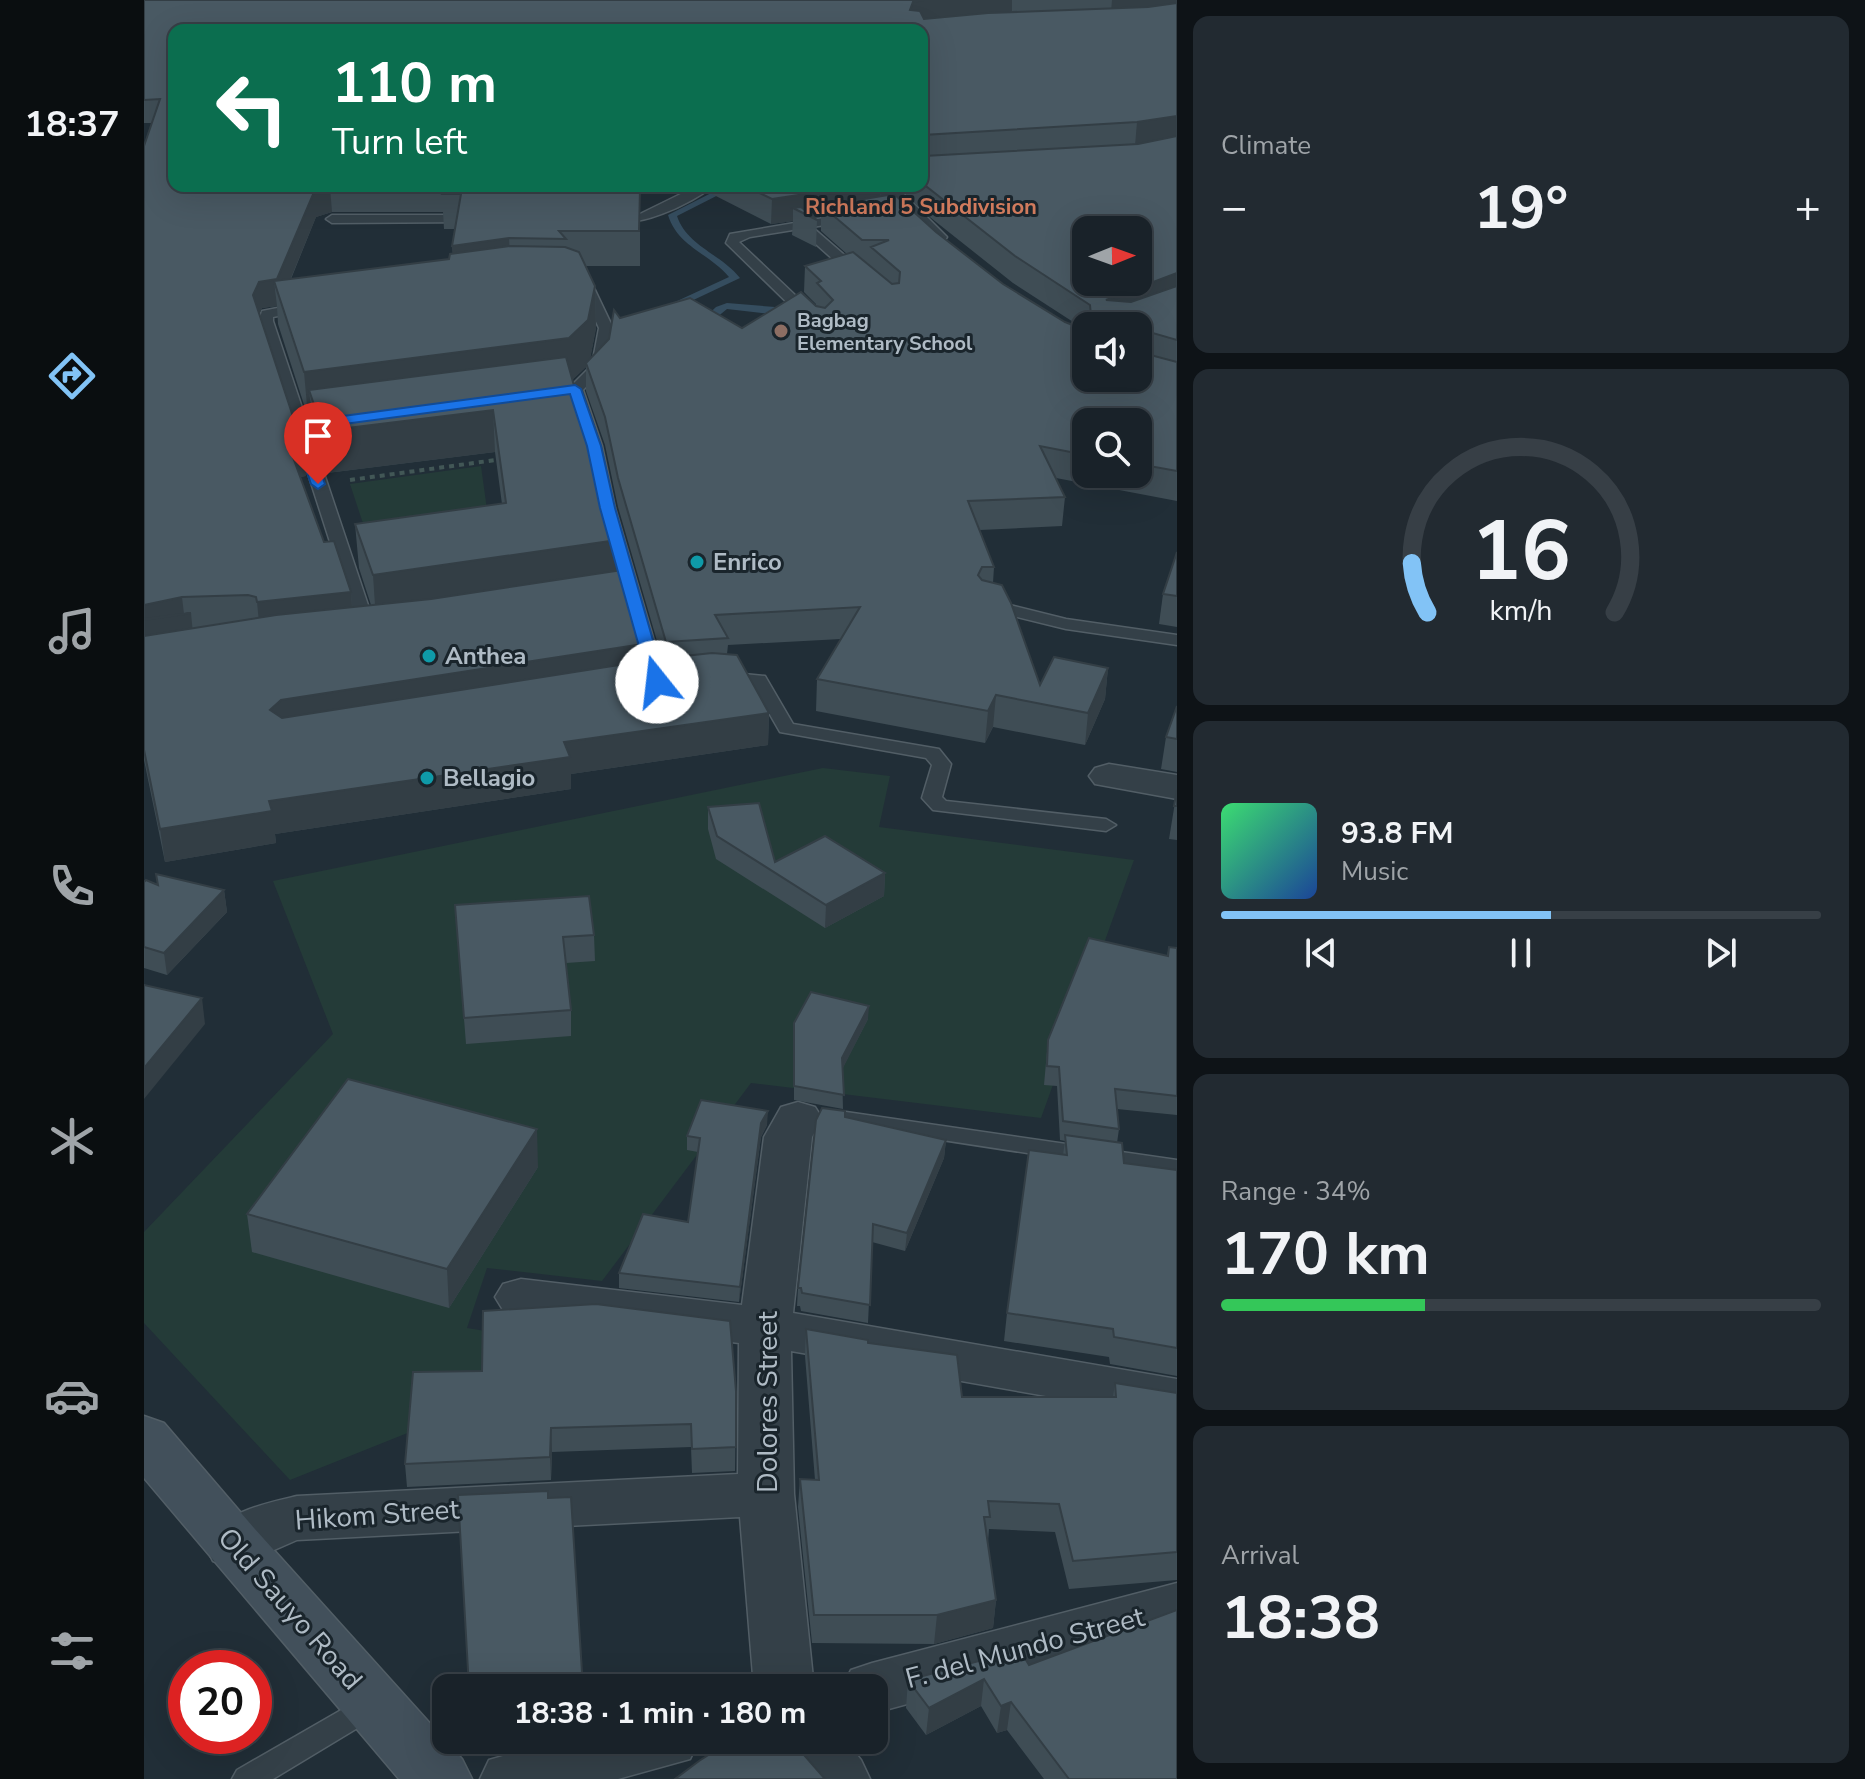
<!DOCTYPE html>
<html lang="en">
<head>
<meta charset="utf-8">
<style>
  body { margin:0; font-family:"Nunito Sans",sans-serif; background:#222a31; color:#f1f3f6; height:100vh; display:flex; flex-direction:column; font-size:30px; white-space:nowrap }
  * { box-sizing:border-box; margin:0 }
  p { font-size:26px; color:#9fa4a8 }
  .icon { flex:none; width:44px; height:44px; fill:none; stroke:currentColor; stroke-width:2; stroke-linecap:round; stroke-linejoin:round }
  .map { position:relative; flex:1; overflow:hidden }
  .panel { display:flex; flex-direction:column; gap:16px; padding:16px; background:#0e1317; width:688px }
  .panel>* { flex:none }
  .top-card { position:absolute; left:24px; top:24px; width:760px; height:168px; border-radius:16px; box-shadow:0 8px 32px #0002,0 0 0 2px #373f46; background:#0b6e4f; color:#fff; overflow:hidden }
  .needle { width:52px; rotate:89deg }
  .fabs { position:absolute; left:928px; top:216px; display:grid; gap:16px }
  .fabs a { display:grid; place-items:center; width:80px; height:80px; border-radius:16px; background:#192229; box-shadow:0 8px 32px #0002,0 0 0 2px #373f46; font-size:40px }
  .speed { position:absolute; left:24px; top:1650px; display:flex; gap:16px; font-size:40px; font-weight:700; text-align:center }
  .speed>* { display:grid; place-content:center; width:104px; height:104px; border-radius:50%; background:#192229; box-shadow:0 8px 32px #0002,0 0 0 2px #373f46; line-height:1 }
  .speed .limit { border:12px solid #d22; background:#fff; color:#111 }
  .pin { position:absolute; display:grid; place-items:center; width:68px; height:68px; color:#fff; margin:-82px -34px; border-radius:50% 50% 50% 0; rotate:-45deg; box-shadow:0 0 8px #0007 }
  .pin .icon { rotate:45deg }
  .me { position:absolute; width:88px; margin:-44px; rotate:344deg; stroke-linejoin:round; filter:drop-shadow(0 0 6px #0008) }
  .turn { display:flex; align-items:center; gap:28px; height:168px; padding:0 32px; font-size:36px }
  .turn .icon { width:104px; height:104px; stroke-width:2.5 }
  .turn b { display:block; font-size:56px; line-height:68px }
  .big { font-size:60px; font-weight:700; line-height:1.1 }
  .panel .widget { flex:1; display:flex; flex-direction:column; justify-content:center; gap:12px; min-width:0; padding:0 28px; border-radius:16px; background:#222a31 }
  .panel .dial { align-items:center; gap:0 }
  .dial svg { height:208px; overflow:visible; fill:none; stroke:#373f46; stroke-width:7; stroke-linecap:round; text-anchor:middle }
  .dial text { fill:#f1f3f6; stroke:none }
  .song { display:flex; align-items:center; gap:24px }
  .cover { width:96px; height:96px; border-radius:12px; background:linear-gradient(135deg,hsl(140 70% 55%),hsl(220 70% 35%)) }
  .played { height:8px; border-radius:4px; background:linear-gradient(90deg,#82c3f6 55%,#373f46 55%) }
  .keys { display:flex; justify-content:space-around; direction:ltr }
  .heat { display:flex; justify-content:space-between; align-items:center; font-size:44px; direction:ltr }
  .charge { height:12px; border-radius:6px; background:linear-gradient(90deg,#34c759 34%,#373f46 0) }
  .trip { position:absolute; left:288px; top:1674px; width:456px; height:80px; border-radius:16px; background:#192229; box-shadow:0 8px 32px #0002,0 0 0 2px #373f46; font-weight:700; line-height:80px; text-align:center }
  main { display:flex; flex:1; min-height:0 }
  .menu { display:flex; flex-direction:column; width:144px; justify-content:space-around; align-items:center; background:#0a0e10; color:#9fa4a8 }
  .menu .icon { width:56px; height:56px }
  .menu .on { color:#82c3f6 }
  .menu b { font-size:36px; color:#f1f3f6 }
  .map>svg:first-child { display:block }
</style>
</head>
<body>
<main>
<nav class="menu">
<b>18:37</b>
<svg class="icon on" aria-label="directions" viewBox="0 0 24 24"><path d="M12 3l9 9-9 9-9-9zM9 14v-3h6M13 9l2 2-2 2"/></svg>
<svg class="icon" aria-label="music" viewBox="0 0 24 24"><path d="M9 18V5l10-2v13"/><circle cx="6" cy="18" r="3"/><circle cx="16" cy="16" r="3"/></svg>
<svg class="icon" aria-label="phone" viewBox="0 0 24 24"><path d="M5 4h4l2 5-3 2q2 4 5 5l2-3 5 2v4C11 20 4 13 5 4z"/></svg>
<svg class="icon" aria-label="climate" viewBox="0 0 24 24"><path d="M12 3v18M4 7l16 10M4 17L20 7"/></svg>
<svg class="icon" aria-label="car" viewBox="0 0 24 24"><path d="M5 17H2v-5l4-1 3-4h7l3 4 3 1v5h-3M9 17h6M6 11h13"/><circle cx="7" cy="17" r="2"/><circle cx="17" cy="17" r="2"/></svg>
<svg class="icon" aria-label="filters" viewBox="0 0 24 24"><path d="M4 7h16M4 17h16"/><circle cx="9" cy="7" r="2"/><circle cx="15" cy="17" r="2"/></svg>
</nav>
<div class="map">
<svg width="1033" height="1779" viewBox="0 0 1033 1779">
  <rect width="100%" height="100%" fill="#212e37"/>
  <g fill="#243b38">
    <polygon points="337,466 348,546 232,563 206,484"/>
    <polygon points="679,768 746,776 735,827 990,860 897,1118 607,1083 458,1281 343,1268 323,1328 404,1341 381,1386 146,1480 0,1323 0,1232 189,1034 129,881"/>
  </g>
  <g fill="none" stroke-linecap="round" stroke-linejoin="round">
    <g fill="#354d5f" fill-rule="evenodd">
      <path d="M581 186H592L533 216C543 246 577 254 596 278L524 312H518V308L585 277C565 253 534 247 524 215Z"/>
      <polygon points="583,303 631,307 649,313 644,316 583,309 561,327 555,327 555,323 572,307"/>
    </g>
    <g stroke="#525e66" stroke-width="3">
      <g id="service">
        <path d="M553 186H569C551 202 487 233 466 218L472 214H496Z"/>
        <polygon points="703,214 707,215 707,221 668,227 720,272 720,278 710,278 655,229 606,237 595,242 671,314 673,317 666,321 661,320 582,243 586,234"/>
        <polygon points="324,215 328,216 328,222 188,223 182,219 188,215"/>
        <polygon points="433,280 449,286 469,328 462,366 439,390 458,446 471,508 522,682 513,687 504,682 455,508 442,446 424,389 448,365 455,328 438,291 426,284"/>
        <polygon points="159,303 164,304 164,310 129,317 129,321 232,629 223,634 214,629 115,321 118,311"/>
        <polygon points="846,600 922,619 1033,635 1033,645 922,629 840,609 838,605 840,601"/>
        <polygon points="580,672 621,676 649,724 795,749 807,764 798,797 802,801 962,819 972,825 962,831 789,810 778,798 788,765 782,758 636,732 609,685 574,681 571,677"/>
        <polygon points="702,1112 1033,1160 1033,1176 694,1124 691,1119 694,1114"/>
        <polygon points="225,1694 235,1697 239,1706 235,1715 129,1779 88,1779 93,1770"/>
      </g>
    </g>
    <g stroke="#525e66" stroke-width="3">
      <g id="minor">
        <polygon points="965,764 1033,775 1033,799 951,784 945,776 951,768"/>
        <path d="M654 1102 671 1107 678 1118 668 1137 649 1313 1033 1379V1419L647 1351 650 1494 670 1688H610L596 1517 153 1540 89 1568 69 1561 61 1545C77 1512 119 1504 153 1496L594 1474 595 1343 377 1315 359 1310 351 1297 359 1284 377 1279 598 1305 620 1137 637 1107Z"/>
        <polygon points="1033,1583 1033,1631 730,1713 730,1688 698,1688 707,1670 728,1663"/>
        <polygon points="416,1740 555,1740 546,1759 474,1779 336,1779 345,1760"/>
        <polygon points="634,1740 701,1740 717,1760 726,1779 659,1779"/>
      </g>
    </g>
    <g stroke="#525e66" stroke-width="3">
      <polygon id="tertiary" points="722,186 752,186 803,237 799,243 789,246 779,243"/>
    </g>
    <g stroke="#525e66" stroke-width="3">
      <polygon id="secondary" points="0,1416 20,1423 110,1528 318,1759 328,1779 255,1779 0,1478"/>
    </g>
    <polyline stroke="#425756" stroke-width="4" stroke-dasharray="5 5" stroke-linecap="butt" points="206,480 359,459"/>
    <use href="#service" fill="#344048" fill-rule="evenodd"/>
    <use href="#minor" fill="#344048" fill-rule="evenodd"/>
    <use href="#tertiary" fill="#344048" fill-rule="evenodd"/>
    <use href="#secondary" fill="#42505b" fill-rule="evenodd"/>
  </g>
  <g fill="#3f4d55" fill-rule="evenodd">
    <path d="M0 0H1033V501L912 478 921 497 918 526 836 530 850 567 849 583 896 685 964 668 961 699 941 745 849 727 841 743 672 711 673 679 697 639 584 645 583 654 625 713 624 745 427 774V789L131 834 132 843 21 862 0 760V146L8 123H0ZM778 30V186H753L782 214 869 283 940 329 921 322 859 284 792 232 737 196V186H564V192L627 224 649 221 648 235 672 247 673 220 670 218 677 217V231L703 254 661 266 660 292 672 304V306L598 328 476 318 465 339 446 359 452 328 451 286 442 266H496V186H30ZM188 212H299L300 229H311L308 246 309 254 305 259 147 279 172 217ZM133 306 134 324 164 417 168 416 169 431 183 473 351 452 358 504 211 524 215 568 227 605 208 607 207 592 180 542 156 477 162 476 159 447 115 314 118 308ZM942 326H994L942 378ZM442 367V391L461 445 474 507 518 658 499 661V644L473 571 428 380ZM942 422H994V474H942Z"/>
    <polygon points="1033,552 1033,627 1015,624 1019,594"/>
    <polygon points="1033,706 1033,772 1017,769 1022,737"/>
    <polygon points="1033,790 1033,840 1025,839"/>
    <polygon points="564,807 631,862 741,873 740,896 681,928 572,859 564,829"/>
    <polygon points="12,874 80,890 83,912 23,975 0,968 0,882 14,885"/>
    <polygon points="313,930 450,935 451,961 422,963 427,1010 427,1036 322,1044"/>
    <polygon points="1025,947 1033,948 1033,1115 973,1109 975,1129 973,1143 980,1163 1033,1170 1033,1376 966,1364 965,1357 860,1341 863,1313 919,1155 921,1141 916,1140 913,1086 900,1085 904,1040 1023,955"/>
    <polygon points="724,1019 698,1069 699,1109 650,1100 650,1037"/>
    <polygon points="701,1117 802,1140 800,1158 761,1251 728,1242 724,1323 657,1311 656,1306 653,1306 654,1288"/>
    <polygon points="623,1125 617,1137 595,1302 475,1288 475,1273 544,1222 554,1152 543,1150 543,1136"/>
    <polygon points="394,1167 305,1308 108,1252 103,1214"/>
    <polygon points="662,1329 724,1343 818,1397 969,1397 971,1383 1033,1393 1033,1580 925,1589 911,1532 845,1529 844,1542 852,1600 849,1628 790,1644 668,1643 654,1507 656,1479 671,1480 661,1356"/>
    <polygon points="269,1372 592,1391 591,1471 548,1473 547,1447 408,1452 407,1480 263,1487 261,1464"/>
    <polygon points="885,1665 1033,1779 900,1779 863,1730 853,1733 837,1706 782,1735 762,1708 764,1680"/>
  </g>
  <g fill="#333e45">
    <polygon points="780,0 868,0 868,12 768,24 766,10 769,2"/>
    <polygon points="968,0 1033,0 1033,5 967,12"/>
    <polygon points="1033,116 1033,139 991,146 993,122"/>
    <polygon points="715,186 737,186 736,208 678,206 677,217 668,218 649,208 649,221 627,224 628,199"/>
    <polygon points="186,187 188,212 172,217 137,302 135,295 133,279 170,192"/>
    <polygon points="365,238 367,274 310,282 308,246"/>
    <polygon points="1033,273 1033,290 960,326 962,300"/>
    <polygon points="133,279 135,295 130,281 133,306 118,308 112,322 109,295 115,282"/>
    <polygon points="451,286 452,328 445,364 442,363 442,367 426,382 165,390 168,416 164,417 160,372"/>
    <polygon points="349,410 351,452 183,473 179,431"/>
    <polygon points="159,447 162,476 148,478 146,449"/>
    <polygon points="473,540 473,585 232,620 229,575"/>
    <polygon points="207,592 209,622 116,633 113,602"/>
    <polygon points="38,597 40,614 47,613 50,644 0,652 0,605"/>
    <polygon points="499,644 499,676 141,732 126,710 137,700"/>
    <polygon points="964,668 961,699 941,745 944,713"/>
    <polygon points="852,695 849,727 841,743 844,711"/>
    <polygon points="625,713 624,745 427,774 427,789 131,834 132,843 21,862 16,829 125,801 420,742"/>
    <polygon points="741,873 740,896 681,928 682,905"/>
    <polygon points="80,890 83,912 23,975 20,953"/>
    <polygon points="58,998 61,1024 0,1099 0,1068"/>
    <polygon points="725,1006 724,1019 697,1072 698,1058"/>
    <polygon points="624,1111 623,1125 617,1137 595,1302 596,1287 617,1123"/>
    <polygon points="393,1129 394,1167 305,1308 303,1269"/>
    <polygon points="802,1140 800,1158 761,1251 763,1233"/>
    <polygon points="407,1428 408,1452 407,1480 406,1457"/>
    <polygon points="852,1600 849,1628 790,1644 793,1615"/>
    <polygon points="840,1679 837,1706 782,1735 785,1708"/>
    <polygon points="867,1702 863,1730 853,1733 857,1706"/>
  </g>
  <g fill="#495963" stroke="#333e45" stroke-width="2" fill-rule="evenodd">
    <polygon points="0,0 780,0 769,2 766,10 776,11 780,19 844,13 1004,7 1033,3 1033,116 993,122 779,135 778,144 778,30 30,30 30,186 495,186 186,187 170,192 133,279 115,282 109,295 159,447 146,449 180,542 190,541 207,592 113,602 112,597 104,595 38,597 0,605 0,146 16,99 0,100"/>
    <path d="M1033 136V273L962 300 987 302 1033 286V340L995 329V352L1033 362V471L994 464V422H942V455L896 446 921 497 824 501 850 567H838L834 575 838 580 858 585 867 603 896 685 910 657 964 668 944 713 852 695 844 711 673 679 716 607 571 615 584 638 522 642 474 478 461 417 442 363 465 339 470 310 476 318 546 298 598 328 657 292 672 306 681 308 689 300 673 283 677 281 661 266 709 252 748 284 755 283 756 272 727 247 745 240H718L678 206 750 194 792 232 859 284 921 322 942 330V378H994V326H948L946 305 871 256 778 183V155L780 156 994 144ZM942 230H994V282H942Z"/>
    <polygon points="601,186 715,186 628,199"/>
    <polygon points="496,190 495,231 415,231 422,239 365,238 308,246 317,194 298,194 299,191"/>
    <polygon points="657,207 673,220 649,208"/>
    <polygon points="366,246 421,247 435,252 451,286 444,320 425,338 160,372 130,281 305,259 306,254"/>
    <polygon points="422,357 473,540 229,575 211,524 362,503 349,410 179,431 165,390"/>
    <polygon points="1033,552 1033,596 1019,594"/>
    <polygon points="478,570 499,644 137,700 126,710 138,718 513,659 568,653 593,655 625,713 420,742 426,757 125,801 128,811 16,829 0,750 0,636 132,615 287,599"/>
    <polygon points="47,613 0,620 0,619"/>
    <polygon points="1033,706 1033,739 1022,737"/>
    <polygon points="1033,790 1033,806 1030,806"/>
    <polygon points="615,803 631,862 681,836 741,873 682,905 573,836 564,807"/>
    <polygon points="12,874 80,890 20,953 0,947 0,882 2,880 14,885"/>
    <polygon points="445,896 450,935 419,937 427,1010 320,1018 311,905"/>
    <polygon points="945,938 1024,956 1025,947 1033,948 1033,1096 971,1089 975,1129 919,1121 915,1067 903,1066 904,1040"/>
    <polygon points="0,985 58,998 0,1068"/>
    <polygon points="667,992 725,1006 698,1058 700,1095 650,1086 650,1023"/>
    <polygon points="204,1079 393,1129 303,1269 103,1214"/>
    <polygon points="557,1100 624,1111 617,1123 596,1287 475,1273 499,1214 544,1222 556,1138 543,1136"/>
    <polygon points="678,1108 701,1111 701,1117 802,1140 763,1233 729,1224 726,1305 658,1293 657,1288 654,1288 672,1120"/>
    <polygon points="921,1135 978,1143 980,1163 1033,1170 1033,1348 970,1337 969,1329 863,1313 885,1150 923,1155"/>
    <polygon points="452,1304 586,1321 592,1391 592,1447 548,1449 547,1424 407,1428 406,1457 261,1464 269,1372 338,1371 339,1311"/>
    <polygon points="662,1329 724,1340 724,1343 813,1355 818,1397 972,1397 971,1383 1033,1393 1033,1552 929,1561 915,1504 844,1501 846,1517 840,1517 852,1600 793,1615 670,1615 656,1479 675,1480"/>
    <polygon points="404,1491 404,1498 427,1497 439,1688 325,1688 314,1495"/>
    <polygon points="1033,1610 1033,1779 925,1779 867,1702 857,1706 840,1679 785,1708 764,1680 876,1650 885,1665"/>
    <polygon points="588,1740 647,1740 681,1779 531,1779 555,1761"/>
  </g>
  <polygon fill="#1a73e8" stroke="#114b97" stroke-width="2" points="431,385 437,389 457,446 471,508 521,682 519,686 507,686 505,682 456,508 443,446 426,394 162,429 181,484 174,489 167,484 147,426 154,422"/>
  <circle fill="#8d6e63" stroke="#1a252c" stroke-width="3" cx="637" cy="331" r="8"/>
  <g fill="#0f9aa8" stroke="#1a252c" stroke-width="3">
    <circle cx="553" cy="562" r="8"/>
    <circle cx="285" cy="656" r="8"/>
    <circle cx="283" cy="778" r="8"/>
  </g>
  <g text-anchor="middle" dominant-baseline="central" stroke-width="6" stroke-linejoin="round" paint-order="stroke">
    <g font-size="20" font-weight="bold" fill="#afbbc5" stroke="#1a252c" text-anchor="start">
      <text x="653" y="320">Bagbag<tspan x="653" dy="23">Elementary School</tspan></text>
    </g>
    <g font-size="22" font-weight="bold" fill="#d17b5d" stroke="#1a252c">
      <text x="777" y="207">Richland 5 Subdivision</text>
    </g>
    <g font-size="24" font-weight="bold" fill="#afbbc5" stroke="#1a252c" text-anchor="start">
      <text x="569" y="562">Enrico</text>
      <text x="301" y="656">Anthea</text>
      <text x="299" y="778">Bellagio</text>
    </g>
    <g font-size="28" fill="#afbbc5" stroke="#1a252c">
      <text transform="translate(624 1402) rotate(-90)">Dolores Street</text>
      <text transform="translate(233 1515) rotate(-4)">Hikom Street</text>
      <text transform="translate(146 1609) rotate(49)">Old Sauyo Road</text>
      <text transform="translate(881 1648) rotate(-15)">F. del Mundo Street</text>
    </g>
  </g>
</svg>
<div class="fabs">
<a><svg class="needle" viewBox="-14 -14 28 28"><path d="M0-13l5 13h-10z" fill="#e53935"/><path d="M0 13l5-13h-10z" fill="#9fa4a8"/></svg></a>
<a><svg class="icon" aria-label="sound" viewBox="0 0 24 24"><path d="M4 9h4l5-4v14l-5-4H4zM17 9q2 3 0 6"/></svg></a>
<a><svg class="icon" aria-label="search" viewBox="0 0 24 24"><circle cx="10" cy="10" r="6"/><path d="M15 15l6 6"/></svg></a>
</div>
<div class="speed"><div class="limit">20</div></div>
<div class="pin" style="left:174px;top:484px;background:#d93025"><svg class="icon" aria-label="arrive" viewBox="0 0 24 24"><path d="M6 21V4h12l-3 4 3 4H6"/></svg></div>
<svg class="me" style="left:513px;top:682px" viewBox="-20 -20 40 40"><circle r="19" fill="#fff"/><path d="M0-13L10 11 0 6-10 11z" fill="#1a73e8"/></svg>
<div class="trip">18:38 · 1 min · 180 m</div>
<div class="top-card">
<div class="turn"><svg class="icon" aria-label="left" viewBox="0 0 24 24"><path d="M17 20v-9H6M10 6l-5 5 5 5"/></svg><div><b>110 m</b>Turn left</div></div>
</div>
</div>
<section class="panel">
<div class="widget"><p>Climate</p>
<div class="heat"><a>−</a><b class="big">19°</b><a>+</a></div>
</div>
<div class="widget dial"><svg viewBox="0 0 100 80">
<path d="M14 69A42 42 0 1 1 86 69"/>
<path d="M14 69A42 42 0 0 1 8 50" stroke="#82c3f6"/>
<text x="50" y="56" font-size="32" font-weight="700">16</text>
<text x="50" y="72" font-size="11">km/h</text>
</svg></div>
<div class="widget">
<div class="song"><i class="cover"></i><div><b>93.8 FM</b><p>Music</p></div></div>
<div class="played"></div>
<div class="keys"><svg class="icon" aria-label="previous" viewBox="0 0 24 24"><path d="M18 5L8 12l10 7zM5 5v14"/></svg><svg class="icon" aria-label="pause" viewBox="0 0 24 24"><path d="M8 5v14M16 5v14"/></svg><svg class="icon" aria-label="next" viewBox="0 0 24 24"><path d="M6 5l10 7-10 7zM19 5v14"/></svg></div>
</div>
<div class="widget"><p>Range · 34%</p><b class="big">170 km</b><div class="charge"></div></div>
<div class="widget"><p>Arrival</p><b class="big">18:38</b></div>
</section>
</main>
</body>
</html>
